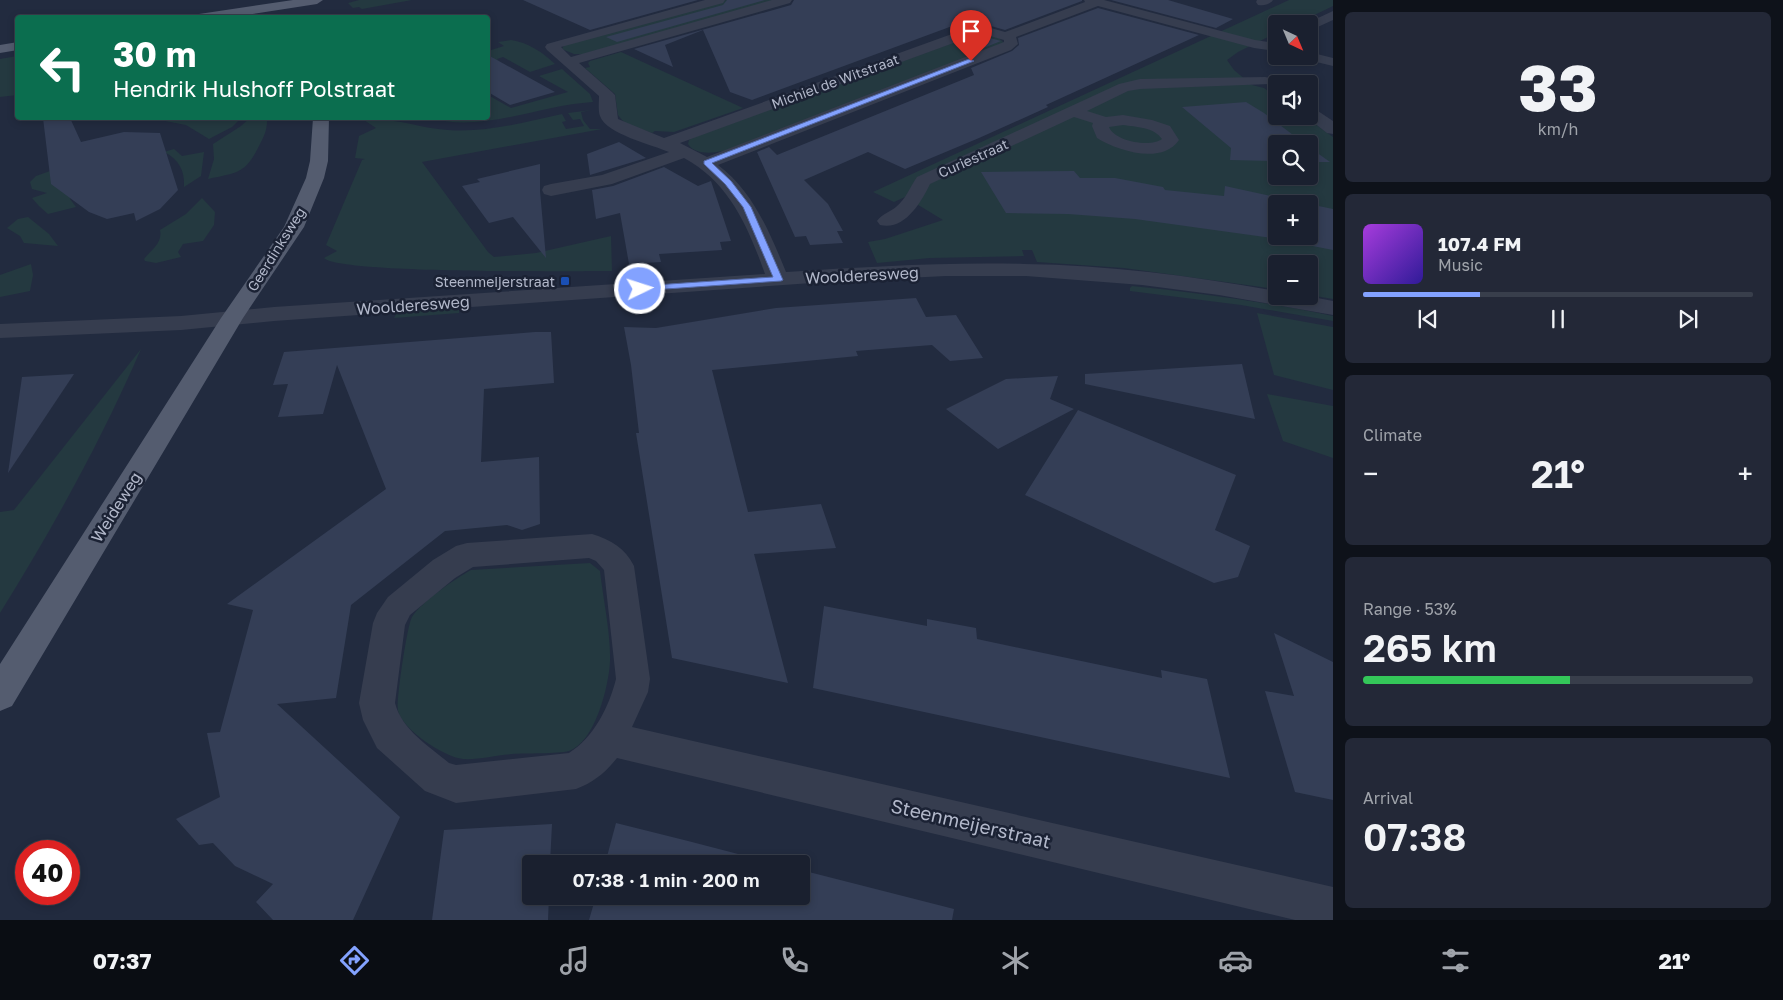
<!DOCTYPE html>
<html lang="en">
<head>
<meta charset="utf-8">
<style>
  body { margin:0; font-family:"Golos Text",sans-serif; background:#232837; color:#f1f3f6; height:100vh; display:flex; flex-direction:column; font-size:19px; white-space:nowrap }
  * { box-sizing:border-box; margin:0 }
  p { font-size:16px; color:#9fa3aa }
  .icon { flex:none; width:28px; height:28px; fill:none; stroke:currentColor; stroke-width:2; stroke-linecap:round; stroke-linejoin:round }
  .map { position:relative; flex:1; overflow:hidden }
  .side { display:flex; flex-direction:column; gap:12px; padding:12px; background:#0e121a; width:450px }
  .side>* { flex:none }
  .hud { position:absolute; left:15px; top:15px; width:475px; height:105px; border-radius:5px; box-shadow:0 2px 8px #0003,0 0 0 1px #383e4b; background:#0b6e4f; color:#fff; overflow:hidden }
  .needle { width:32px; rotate:136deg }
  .controls { position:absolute; left:1268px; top:15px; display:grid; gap:10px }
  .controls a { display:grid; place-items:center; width:50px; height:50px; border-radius:5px; background:#1a202f; box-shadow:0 2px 8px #0003,0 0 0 1px #383e4b; font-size:25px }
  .speed { position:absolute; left:15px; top:840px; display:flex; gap:10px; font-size:25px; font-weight:700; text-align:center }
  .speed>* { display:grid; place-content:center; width:65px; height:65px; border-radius:50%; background:#1a202f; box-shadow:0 2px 8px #0003,0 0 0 1px #383e4b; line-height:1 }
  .speed .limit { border:8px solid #d22; background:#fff; color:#111 }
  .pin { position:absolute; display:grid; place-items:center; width:42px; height:42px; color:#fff; margin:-51px -21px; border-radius:50% 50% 50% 0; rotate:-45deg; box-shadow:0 0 5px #0007 }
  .pin .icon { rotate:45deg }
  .me { position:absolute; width:55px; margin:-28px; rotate:86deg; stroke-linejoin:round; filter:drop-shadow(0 0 4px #0008) }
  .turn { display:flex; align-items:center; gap:18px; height:105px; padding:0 15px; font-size:22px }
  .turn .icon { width:65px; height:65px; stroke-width:2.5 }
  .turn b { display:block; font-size:35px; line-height:42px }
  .big { font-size:38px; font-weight:600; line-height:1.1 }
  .side .widget { flex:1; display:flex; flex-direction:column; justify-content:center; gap:8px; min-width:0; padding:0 18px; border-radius:8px; background:#232837 }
  .side .dial { align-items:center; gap:0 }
  .dial b { font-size:65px; line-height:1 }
  .song { display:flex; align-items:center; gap:15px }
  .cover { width:60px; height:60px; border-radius:8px; background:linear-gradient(135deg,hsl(280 70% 55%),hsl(250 70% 35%)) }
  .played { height:5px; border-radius:2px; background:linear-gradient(90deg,#83a2ff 30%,#383e4b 30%) }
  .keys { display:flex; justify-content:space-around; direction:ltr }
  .heat { display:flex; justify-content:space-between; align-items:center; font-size:28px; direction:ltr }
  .charge { height:8px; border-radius:4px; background:linear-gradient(90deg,#34c759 53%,#383e4b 0) }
  .trip { position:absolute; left:522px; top:855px; width:288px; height:50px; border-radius:5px; background:#1a202f; box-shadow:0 2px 8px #0003,0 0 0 1px #383e4b; font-weight:600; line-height:50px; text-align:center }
  .tab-bar { display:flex; height:80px; justify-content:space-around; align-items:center; background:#0a0d13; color:#9fa3aa }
  .tab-bar .icon { width:35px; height:35px }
  .tab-bar .on { color:#83a2ff }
  .tab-bar b { font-size:22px; color:#f1f3f6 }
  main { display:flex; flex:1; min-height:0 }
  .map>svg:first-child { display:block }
</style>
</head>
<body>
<main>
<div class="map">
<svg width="1333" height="920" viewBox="0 0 1333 920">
  <rect width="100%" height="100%" fill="#222b3f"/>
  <g fill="#243940" fill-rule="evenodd">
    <polygon points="359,0 412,0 362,9 359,7 353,8 348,3"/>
    <polygon points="726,0 777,0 584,54 574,54 562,49 564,45 574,41"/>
    <path d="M1289 0H1333V6L1296 24H1276V33L1238 52 1227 60 1234 70 1252 85 1264 88 1276 97V116H1304L1333 137V299L1309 295V264H1276V289L1124 268 1037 262 1032 250H1022L1024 256 930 258 877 263 868 242 885 239 943 220 905 197 894 202 873 192ZM1276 144H1309V176H1276ZM1276 204H1309V236H1276Z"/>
    <path d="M990 35 999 38 1004 43 727 150C715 153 696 156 688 144L689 140 694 137 972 36Z"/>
    <path d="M511 40C527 42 544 53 555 64L530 72 503 57 497 59 500 62 495 59 488 61V51L504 46 498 42Z"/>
    <polygon points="621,52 743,108 674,132 655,131 652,133 627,124 622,120 618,115 615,94 585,68 590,67 588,63 590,61"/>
    <polygon points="17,56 17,95 0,97 0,59"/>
    <path d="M562 69 590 94 593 102C539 105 484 133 429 118H488V95L511 108 568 92 539 76Z"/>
    <path d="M592 110 581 112 583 120 590 129H602L422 162 488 252 494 257 536 253 611 236 612 271C574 271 340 274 324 258L337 251 326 245 362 160 365 159 355 158 359 136 376 128 364 120C395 117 418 128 448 130 486 133 525 122 562 114L566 121 562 122 566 129 584 126 580 119 573 120 568 113Z"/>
    <polygon points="177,118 241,118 232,127 209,139 186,125 165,121"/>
    <path d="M250 118H266L267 120C267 129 265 134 261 142 246 173 241 172 208 179L214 159 213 144 241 126Z"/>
    <path d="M174 149 182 156 204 152 201 176 184 187C185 171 179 159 164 152Z"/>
    <polygon points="50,171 68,191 70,199 76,207 48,214 39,206 32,198 47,193 32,189 30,182 36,176"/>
    <path d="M202 198 215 212 214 225 203 241 183 244 178 252 181 257 156 263 145 261 144 259C151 250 163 243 160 230L186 214Z"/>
    <polygon points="28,217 49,234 58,246 24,243 20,236 7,228 18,219"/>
    <polygon points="31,264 33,275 30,291 0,297 0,275"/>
    <path d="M1132 286C1200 293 1267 302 1333 316V321L1241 305 1130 291V288Z"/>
    <polygon points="456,307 459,309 459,313 394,318 397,313"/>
    <polygon points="1257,313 1333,327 1333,390 1274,375"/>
    <path d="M141 349C101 441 53 528 0 613V512L14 510Z"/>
    <polygon points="1267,394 1333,406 1333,458 1283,441"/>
    <path d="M590 563 600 571C603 598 611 635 610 661 609 686 595 742 569 751 558 754 525 753 512 754 496 755 478 760 463 759 444 757 403 730 398 711 396 701 407 626 412 617 422 601 455 579 471 570Z"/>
  </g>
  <g fill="#343e56">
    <polygon points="523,0 698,0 590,30"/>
    <polygon points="727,0 765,0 617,42 606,37 723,5"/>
    <polygon points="794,0 1082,0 1082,1 1005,30 991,26 957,30 955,25 752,100 730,92 703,30 665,45 673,67 634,49 791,5"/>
    <polygon points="1111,0 1168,0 1233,19 1216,28"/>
    <polygon points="1098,8 1199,35 1046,105 1048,107 979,138 905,169 868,152 804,180 828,204 843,231 837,231 843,243 810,245 806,236 795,237 757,152 769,147 777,155 974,75 971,68 1012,51 1019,45 1018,38"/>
    <polygon points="990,38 1001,41 966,55 962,42 970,39"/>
    <polygon points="488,55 555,92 510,105 488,92"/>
    <polygon points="1246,102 1264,113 1305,144 1276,144 1276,161 1230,160 1231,148 1182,107"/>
    <polygon points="43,118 70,118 81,142 124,132 160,133 178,190 160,209 136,221 134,213 107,219 89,212 51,184"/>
    <polygon points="619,142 646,158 590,175 587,154"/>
    <polygon points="1309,147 1330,162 1309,162"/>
    <polygon points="540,164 540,191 546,258 513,217 489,223 462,186 480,182 477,179"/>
    <polygon points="664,167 698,186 711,181 731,241 720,242 722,250 659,254 661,262 629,264 620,213 596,219 592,190 613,186"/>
    <polygon points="1074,171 1080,178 1115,178 1163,187 1165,190 1224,196 1225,186 1307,204 1276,204 1276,236 1309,236 1309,204 1333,209 1333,250 1272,238 1135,219 1068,214 1006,213 981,172"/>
    <polygon points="916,298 926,317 956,315 983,358 950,361 932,345 856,351 858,356 712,370 748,512 821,504 836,548 754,554 788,683 672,658 636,433 639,433 631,365 624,327 656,328 776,308"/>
    <polygon points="535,332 551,332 554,383 484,389 481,462 539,457 540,524 522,530 507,525 445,531 351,605 336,698 277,704 400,817 353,920 273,920 256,902 273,884 235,866 213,843 199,845 176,819 220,797 207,733 220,732 253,610 227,604 386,489 337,365 323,414 278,417 288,384 273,385 284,352"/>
    <polygon points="1242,364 1255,419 1085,384 1085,374"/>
    <polygon points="74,374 8,473 22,377"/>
    <polygon points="1058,376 1050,399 1074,409 998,449 946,409 1006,379"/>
    <polygon points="1078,410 1236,475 1215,530 1250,546 1238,577 1214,583 1025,495"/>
    <polygon points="824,606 927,626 927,619 976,628 977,639 1162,678 1161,670 1207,679 1230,778 813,688"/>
    <polygon points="1274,633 1333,662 1333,800 1295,792 1265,691 1294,696"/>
    <polygon points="616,823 688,841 776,864 605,864"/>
    <polygon points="552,824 550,864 531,864 531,896 549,896 548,920 432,920 444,830"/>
    <polygon points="801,870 954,909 952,920 589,920 596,896 801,896"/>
  </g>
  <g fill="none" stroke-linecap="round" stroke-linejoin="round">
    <g fill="#363d4f" fill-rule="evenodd">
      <path d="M705 0H725L723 3 561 47 571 57 772 0H792L790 3 579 63 612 92 615 95 618 119 664 138 963 30 991 28 1005 32 1085 2 1084 0H1104L1255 40 1276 43V51L1254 48 1098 6 1016 37 1018 44 1011 50 718 165C753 191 770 233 786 272 865 267 945 262 1024 264 1109 265 1193 276 1276 291V296H1307L1333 301V315L1219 295 1142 285 1026 276H946L826 282 274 321 181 330 0 338V324L181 316 274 307 765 274C748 227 730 183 684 158L612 184 551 196 544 194 542 190 544 186 551 184 602 175 669 152C653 145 606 134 600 116 598 111 599 102 599 96L547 50 545 47 547 44ZM990 36 1004 40V42L707 157 680 143 970 37Z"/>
      <path d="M1257 0H1273C1270 5 1263 6 1258 5L1256 2Z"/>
      <polygon points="1333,11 1333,20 1309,31 1309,24 1305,24"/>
      <polygon points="1309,52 1333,58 1333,66 1304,59 1302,56 1309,56"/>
      <path d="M1265 77 1270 78 1272 81 1270 84 1140 89 1128 91 1087 111 1106 117 1123 115 1152 120 1170 126 1179 140C1162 165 1118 151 1097 138L1092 126 1093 123 1074 117 930 184C921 203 904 231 880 225L877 221C882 214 890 212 896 207 906 199 910 187 917 177L1119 84 1140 79ZM1123 125C1136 127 1154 127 1162 139 1150 148 1114 141 1109 127Z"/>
      <polygon points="1309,107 1315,109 1333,121 1333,134 1327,133 1305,116 1309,116"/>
      <path d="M592 534C611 540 625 548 634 566L650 679 648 692 632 727 1333 887V920H1295L617 758C605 773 594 782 576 789L456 803 425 791 377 748 363 720 359 703 373 623 377 613 388 597 433 560 456 546 467 543ZM589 558 596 561 604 570 616 679C609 707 594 737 569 753L456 765 449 763C429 746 402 730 395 703L405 625 410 615 455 578 473 567Z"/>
    </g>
    <g fill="#545c6f" fill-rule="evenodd">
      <polygon points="293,0 323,0 317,4 227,18 193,18 199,14"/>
      <polygon points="18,42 18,50 0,53 0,45"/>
      <polygon points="313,118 329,118 328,161 324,178 304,227 243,318 12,706 0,711 0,664 221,318 284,227 306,178 310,161"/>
    </g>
  </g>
  <polygon fill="#83a2ff" stroke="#5569a6" points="969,59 974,61 712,163 731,181 751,207 783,280 781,281 637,291 636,289 640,286 773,277 743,207 725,184 704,164 704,161"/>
  <rect fill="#1a4fb4" stroke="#1b2234" stroke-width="2" x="560" y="276" width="10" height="10" rx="2.5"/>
  <g text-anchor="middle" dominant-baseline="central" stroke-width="5" stroke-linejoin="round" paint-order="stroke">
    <g font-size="14" fill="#b2b8ca" stroke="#1b2234">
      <text transform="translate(835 81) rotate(-20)">Michiel de Witstraat</text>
      <text transform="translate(973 158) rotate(-24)">Curiestraat</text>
      <text transform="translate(276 249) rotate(-58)">Geerdinksweg</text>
    </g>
    <g font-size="14" fill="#b2b8ca" stroke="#1b2234" text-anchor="end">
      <text x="555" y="281">Steenmeijerstraat</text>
    </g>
    <g font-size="16" fill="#b2b8ca" stroke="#1b2234">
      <text transform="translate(862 275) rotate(-3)">Woolderesweg</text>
      <text transform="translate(413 305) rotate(-4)">Woolderesweg</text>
      <text transform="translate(116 507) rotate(-58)">Weideweg</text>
    </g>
    <g font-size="19" fill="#b2b8ca" stroke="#1b2234">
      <text transform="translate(971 823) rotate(13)">Steenmeijerstraat</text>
    </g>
  </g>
</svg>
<div class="controls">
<a><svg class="needle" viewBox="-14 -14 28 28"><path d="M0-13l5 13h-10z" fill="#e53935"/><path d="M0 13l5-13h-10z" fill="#9fa3aa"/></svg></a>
<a><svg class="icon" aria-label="sound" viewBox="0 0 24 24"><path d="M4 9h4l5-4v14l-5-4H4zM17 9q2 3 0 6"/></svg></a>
<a><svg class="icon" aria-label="search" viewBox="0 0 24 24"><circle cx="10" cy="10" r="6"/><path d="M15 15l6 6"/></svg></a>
<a>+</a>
<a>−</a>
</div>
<div class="speed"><div class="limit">40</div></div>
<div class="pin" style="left:971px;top:61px;background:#d93025"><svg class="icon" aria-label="arrive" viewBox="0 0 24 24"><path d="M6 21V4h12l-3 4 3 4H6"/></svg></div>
<svg class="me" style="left:640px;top:289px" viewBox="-20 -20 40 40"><circle r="17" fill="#83a2ff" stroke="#fff" stroke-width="3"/><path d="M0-11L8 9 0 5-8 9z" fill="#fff"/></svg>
<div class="trip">07:38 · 1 min · 200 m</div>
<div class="hud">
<div class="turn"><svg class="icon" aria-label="left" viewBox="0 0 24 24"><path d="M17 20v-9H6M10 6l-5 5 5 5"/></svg><div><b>30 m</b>Hendrik Hulshoff Polstraat</div></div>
</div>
</div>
<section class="side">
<div class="widget dial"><b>33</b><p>km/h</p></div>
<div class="widget">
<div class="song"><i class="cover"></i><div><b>107.4 FM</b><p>Music</p></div></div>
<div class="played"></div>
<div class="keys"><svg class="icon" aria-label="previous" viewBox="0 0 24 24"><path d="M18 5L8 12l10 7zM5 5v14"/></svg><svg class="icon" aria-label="pause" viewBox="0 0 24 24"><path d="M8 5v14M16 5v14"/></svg><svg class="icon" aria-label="next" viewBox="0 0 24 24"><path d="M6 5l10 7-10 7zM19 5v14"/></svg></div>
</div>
<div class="widget"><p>Climate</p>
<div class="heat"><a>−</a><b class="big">21°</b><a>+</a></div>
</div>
<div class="widget"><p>Range · 53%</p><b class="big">265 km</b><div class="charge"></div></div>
<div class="widget"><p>Arrival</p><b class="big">07:38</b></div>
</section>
</main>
<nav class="tab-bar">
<b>07:37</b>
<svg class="icon on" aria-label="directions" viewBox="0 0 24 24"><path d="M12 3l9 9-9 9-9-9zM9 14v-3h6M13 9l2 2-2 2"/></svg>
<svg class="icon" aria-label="music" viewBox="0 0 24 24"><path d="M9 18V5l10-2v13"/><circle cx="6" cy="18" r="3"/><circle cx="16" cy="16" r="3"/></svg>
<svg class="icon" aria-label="phone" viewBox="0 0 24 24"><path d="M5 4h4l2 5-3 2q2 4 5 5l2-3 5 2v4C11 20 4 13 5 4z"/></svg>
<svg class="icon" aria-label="climate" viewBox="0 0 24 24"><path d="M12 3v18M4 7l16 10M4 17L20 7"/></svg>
<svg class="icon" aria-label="car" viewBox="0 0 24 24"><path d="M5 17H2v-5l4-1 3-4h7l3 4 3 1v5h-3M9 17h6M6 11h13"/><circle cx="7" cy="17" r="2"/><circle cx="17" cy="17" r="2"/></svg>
<svg class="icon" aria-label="filters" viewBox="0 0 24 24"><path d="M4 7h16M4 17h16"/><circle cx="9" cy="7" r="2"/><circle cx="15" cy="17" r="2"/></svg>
<b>21°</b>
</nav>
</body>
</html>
